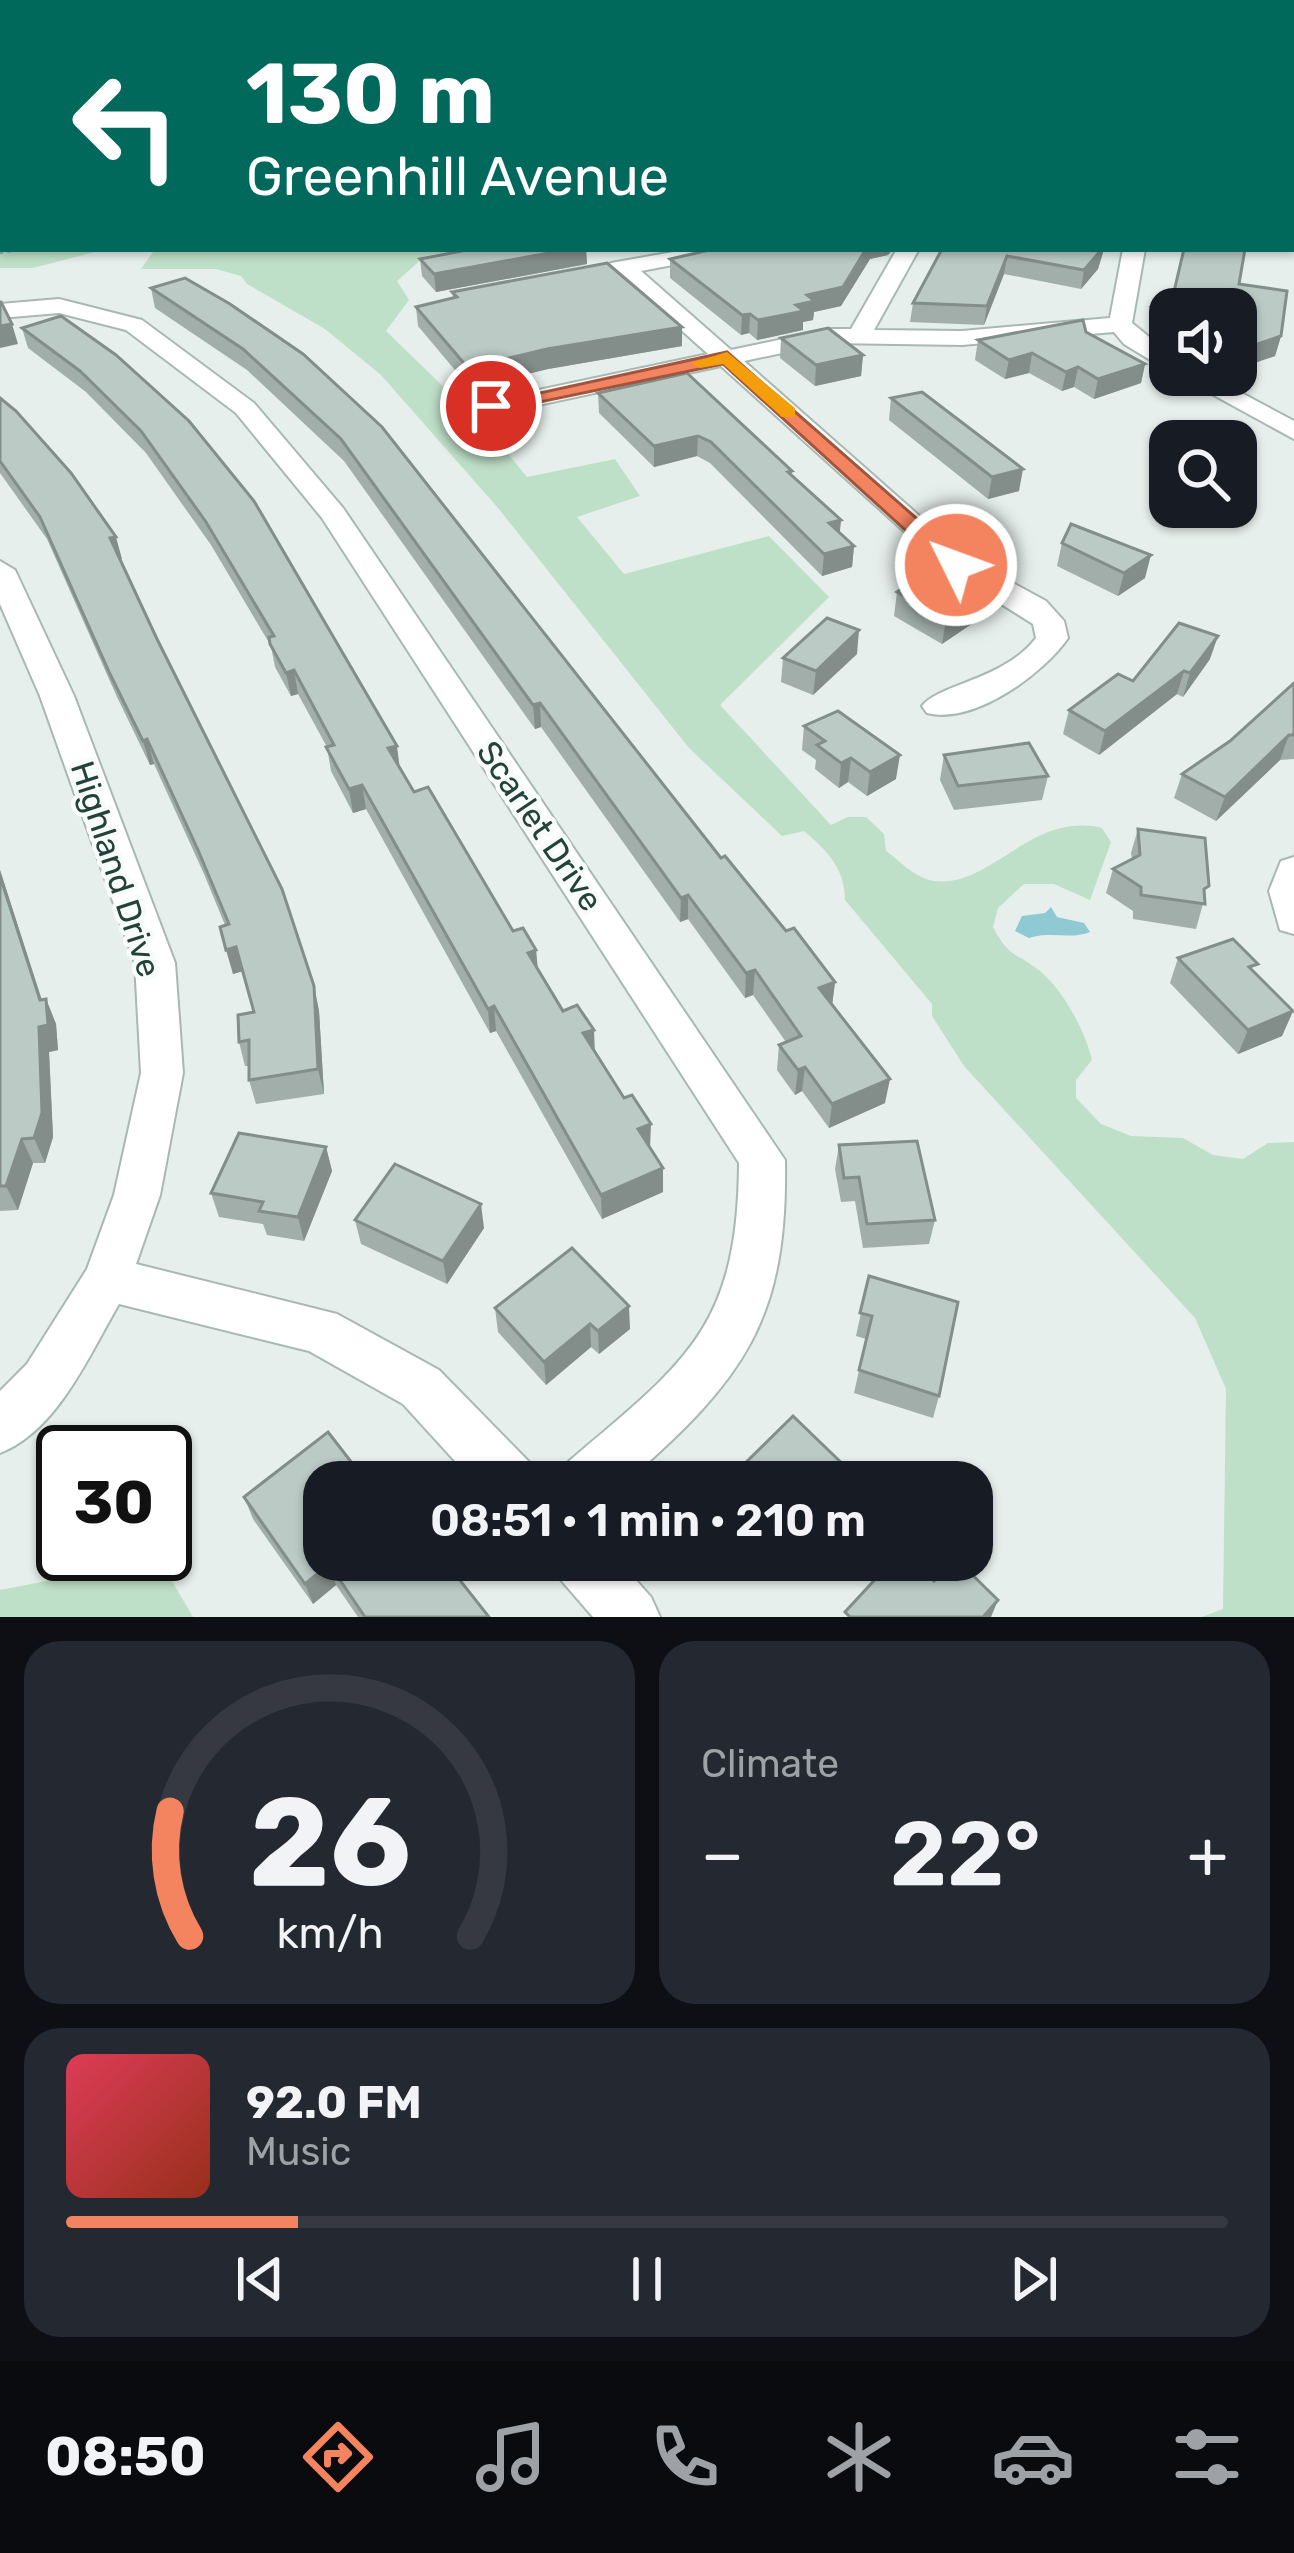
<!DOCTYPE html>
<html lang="en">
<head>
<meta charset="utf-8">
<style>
  body { margin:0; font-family:Rubik,sans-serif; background:#242831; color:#f1f3f6; height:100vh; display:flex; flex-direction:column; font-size:45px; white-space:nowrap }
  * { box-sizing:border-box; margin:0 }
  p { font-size:39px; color:#9ea1a6 }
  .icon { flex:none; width:66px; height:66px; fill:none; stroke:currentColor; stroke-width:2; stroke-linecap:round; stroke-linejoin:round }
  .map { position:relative; height:1617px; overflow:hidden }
  .panel { display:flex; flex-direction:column; gap:24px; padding:24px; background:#0d0f14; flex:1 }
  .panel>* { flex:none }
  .top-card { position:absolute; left:0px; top:0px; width:1296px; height:252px; box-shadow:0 3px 9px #0004; background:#00695c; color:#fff; overflow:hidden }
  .tools { position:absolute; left:1149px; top:288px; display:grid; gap:24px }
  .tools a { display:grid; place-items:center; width:108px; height:108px; border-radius:24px; background:#171b24; box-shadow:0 3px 9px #0004; font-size:60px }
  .speed { position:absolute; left:36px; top:1425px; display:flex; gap:24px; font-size:60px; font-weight:700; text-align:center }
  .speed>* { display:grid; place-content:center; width:156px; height:156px; border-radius:50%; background:#171b24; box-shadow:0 3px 9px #0004; line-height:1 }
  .speed .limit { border:6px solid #111; border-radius:18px; background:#fff; color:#111 }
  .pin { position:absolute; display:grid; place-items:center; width:102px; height:102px; color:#fff; margin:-51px; border:6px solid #fff; border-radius:50%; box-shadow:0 3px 12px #0007 }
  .me { position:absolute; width:132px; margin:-66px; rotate:312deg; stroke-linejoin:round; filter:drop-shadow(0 0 9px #0008) }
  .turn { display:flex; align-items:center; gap:42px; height:252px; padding:0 48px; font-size:54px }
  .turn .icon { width:156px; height:156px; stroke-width:2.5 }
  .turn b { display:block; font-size:84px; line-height:102px }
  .big { font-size:90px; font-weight:600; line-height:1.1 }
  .panel .card { flex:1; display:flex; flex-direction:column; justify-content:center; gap:18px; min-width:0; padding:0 42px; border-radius:36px; background:#242831 }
  .panel .dial { align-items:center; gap:0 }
  .dial svg { height:312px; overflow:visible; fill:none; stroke:#363941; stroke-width:7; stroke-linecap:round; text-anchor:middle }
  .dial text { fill:#f1f3f6; stroke:none }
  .song { display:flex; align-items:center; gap:36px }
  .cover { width:144px; height:144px; border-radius:18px; background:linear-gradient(135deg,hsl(350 70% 55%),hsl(10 70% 35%)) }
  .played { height:12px; border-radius:6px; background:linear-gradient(90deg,#f4845f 20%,#363941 20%) }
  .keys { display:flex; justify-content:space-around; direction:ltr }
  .heat { display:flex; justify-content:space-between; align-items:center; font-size:66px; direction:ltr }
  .panel .tiles { flex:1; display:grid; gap:24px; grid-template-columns:1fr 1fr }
  .card:last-child { grid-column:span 2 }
  .trip { position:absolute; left:303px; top:1461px; width:690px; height:120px; border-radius:36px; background:#171b24; box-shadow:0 3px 9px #0004; font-weight:600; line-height:120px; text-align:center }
  .tabs { display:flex; height:192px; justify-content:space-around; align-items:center; background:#090b0e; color:#9ea1a6 }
  .tabs .icon { width:84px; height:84px }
  .tabs .selected { color:#f4845f }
  .tabs b { font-size:54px; color:#f1f3f6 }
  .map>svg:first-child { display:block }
</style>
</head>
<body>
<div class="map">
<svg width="1294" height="1617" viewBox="0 0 1294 1617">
  <rect width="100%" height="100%" fill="#e6efeb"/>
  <g fill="#bfe0c8">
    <polygon points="0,118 3,249 106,249 33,268 0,268"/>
    <path d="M127 249H463L425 256 397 281 409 300 386 331 492 434 527 477 615 459 640 496 577 517 624 574 769 536 829 597 720 705 831 825 848 817H866L884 834 886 851C901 862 915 878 934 881 992 888 1031 811 1102 828L1111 842 1090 900 1054 884H1024L998 908 993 927C1010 959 1015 951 1040 971 1064 991 1085 1031 1092 1060L1076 1080V1098L1101 1124 1131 1136 1183 1138 1213 1155 1243 1159 1268 1143 1294 1142V1617H1202L1223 1609 1226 1389 1195 1318 964 1066 932 1016V1004L845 900C845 869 827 850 804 831L782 836 689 748 498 508 381 375 325 329 247 284 241 276 216 269H141L153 252Z"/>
    <polygon points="159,1559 193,1617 0,1617 0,1590"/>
  </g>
  <path fill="#8ec9d4" d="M1051 907 1057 917 1084 923 1090 932C1071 940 1052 931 1029 938L1015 931 1022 916 1045 913Z"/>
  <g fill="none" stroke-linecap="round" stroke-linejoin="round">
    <g stroke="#a8b8b2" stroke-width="4">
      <g id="service">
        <polygon points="1222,0 1230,0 1233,3 1225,3"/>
        <polygon points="1294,0 1294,4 1284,3 1285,1"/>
        <polygon points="728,1 752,3 724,3"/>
      </g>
    </g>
    <g stroke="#a8b8b2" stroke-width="4">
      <g id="minor">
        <polygon points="329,0 343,0 344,3 330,3"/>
        <rect x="1293" y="97" width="1" height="10"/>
        <path d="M690 249H736L725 255 641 271 731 350 830 329H851L897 249H919L874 330 962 331 1110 318 1123 249H1145L1132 323 1170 354V372L1124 344 1114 332 962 345 830 343 744 361 967 558 1046 601 1064 621 1068 638C1043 674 974 725 927 713L922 706C939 684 1004 680 1036 638L1033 624 947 570 721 366 491 415 482 412 478 407 482 402 708 354 620 275 611 277 600 270 611 263Z"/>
        <path d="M59 299 142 320 254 403 343 508 785 1160C788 1321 743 1380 626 1482H559L567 1463C684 1363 738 1330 739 1163L322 518 236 413 126 330 59 313 0 318V304Z"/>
        <polygon points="1177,375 1208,375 1294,421 1294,439"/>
        <path d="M0 561 15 570 74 696 175 963 183 1073 160 1195 136 1264 337 1314 439 1370 530 1463 538 1482H474L403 1404 309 1351 119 1304C89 1355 58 1430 0 1453V1391L27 1364 87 1269 114 1195 141 1073 135 963 40 696 0 604Z"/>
        <polygon points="1294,857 1294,934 1280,930 1269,891 1281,861"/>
        <polygon points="553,1560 618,1560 651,1597 660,1617 593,1617 561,1580"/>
      </g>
    </g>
    <g stroke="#c2cac8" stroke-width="4">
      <g id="primary">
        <polygon points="892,0 917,0 919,3 894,3"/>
        <rect x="1293" y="86" width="1" height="10"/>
      </g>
    </g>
    <polyline stroke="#86b3a5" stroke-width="3" stroke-dasharray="3 4.5" stroke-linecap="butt" points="0,253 19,249"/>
    <use href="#service" fill="#fff" fill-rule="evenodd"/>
    <use href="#minor" fill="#fff" fill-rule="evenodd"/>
    <use href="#primary" fill="#6aa596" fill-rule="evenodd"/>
  </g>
  <g fill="#a1aea9">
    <polygon points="0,0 3,3 3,67 0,67"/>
    <polygon points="765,0 827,0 815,3 775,3"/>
    <polygon points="472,249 586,249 587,264 436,292 422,276 420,259"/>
    <polygon points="704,249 893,249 888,255 870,259 841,306 814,312 813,320 803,322 803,330 757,340 749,333 741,335 670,278 670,259 704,252"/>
    <polygon points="942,249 1104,249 1098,269 1081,289 1004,274 984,325 910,322 913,303"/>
    <polygon points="1170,249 1245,249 1239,284 1281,336 1275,356 1236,369 1236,309 1170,309 1170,337 1149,326 1153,307 1171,303 1183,251"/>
    <polygon points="151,288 230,304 721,858 835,982 832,1005 885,1103 829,1128 802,1091 795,1095 777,1070 779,1045 786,1042 753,995 745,998 688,919 680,922 541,727 535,729 344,461 247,370 155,308"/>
    <polygon points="452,292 682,327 682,346 548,369 470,388 418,326 416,307 453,298"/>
    <polygon points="61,316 400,769 414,792 513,931 536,950 538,969 563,1011 594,1051 663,1168 663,1192 602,1219 496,1031 490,1033 366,809 353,813 331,771 327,747 298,694 291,696 275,667 271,646 211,545 146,453 86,392 28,348 22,328"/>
    <polygon points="1086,332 1145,364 1141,383 1094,399 1074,387 1062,391 1029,373 1005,379 975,360 978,340"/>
    <polygon points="781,338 863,355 861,376 815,386 780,358"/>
    <polygon points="598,393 792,471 792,475 841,520 839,532 854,546 852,567 822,576 710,463 697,456 654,467 599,413"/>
    <polygon points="0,398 122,559 120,560 314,986 319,1011 324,1094 256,1104 249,1080 249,1066 245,1066 239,1042 254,1013 243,971 233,974 225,925 204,874 154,764 150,765 117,697 47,539 0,473"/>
    <polygon points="891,398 1019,491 988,499 889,420"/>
    <polygon points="1062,543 1145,578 1118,596 1057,566"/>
    <polygon points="897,592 973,623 942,644 894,616"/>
    <polygon points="857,654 813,695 781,682 783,658"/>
    <polygon points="1210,659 1183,697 1177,694 1099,755 1063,734 1069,710 1133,681"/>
    <polygon points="1294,683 1294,759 1280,760 1216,821 1174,798 1182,774 1230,741"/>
    <polygon points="804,726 896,779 867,796 848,782 839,788 815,769 816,760 802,750"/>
    <polygon points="944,755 1048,776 1042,800 954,810 940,780"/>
    <polygon points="1138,829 1204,900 1196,929 1133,919 1133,911 1106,893 1113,869 1132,859 1131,853"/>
    <polygon points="0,870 42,1000 46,999 56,1024 58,1050 49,1052 53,1137 45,1163 33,1163 18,1210 0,1211"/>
    <polygon points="1178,958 1254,973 1293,1011 1282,1036 1238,1054 1170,983"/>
    <polygon points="839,1145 935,1220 929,1244 863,1248 855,1201 841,1202 835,1169"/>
    <polygon points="326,1147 332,1171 304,1241 267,1235 263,1224 219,1217 211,1193"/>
    <polygon points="355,1220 484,1228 447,1284 361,1244"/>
    <polygon points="869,1276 939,1396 933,1418 854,1393 866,1339 856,1336"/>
    <polygon points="495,1308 630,1329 599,1354 591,1347 546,1385 498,1332"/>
    <polygon points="244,1497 324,1560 489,1617 358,1617 336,1585 313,1604 253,1519"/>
    <polygon points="752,1560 791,1560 778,1575 772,1570 767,1576"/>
  </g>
  <g fill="#838d89">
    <polygon points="795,0 827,0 815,3 795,3"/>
    <polygon points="571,249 586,249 587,264 436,292 434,274"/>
    <polygon points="866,249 893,249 888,255 870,259 841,306 814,312 813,320 803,322 803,330 757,340 758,320 796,305"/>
    <polygon points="1102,249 1104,249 1098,269 1081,289 1084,270"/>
    <polygon points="1007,256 1004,274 984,325 987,306"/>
    <polygon points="750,314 749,333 741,335 742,315"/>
    <polygon points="12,324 18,344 0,348 0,326"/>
    <polygon points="682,327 682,346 548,369 470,388 468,368 547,349"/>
    <polygon points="1281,336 1275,356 1236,369 1240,350"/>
    <polygon points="1032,353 1029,373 1005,379 1009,360"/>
    <polygon points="863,355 861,376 815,386 816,365"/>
    <polygon points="1145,364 1141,383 1094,399 1098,379"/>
    <polygon points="1078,367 1074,387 1062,391 1066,372"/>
    <polygon points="698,436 697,456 654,467 654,446"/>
    <polygon points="1023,469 1019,491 988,499 992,477"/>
    <polygon points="841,520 839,541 829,523"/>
    <polygon points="116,537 122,559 116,561 110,538"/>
    <polygon points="854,546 852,567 822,576 824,554"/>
    <polygon points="1151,555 1145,578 1118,596 1124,573"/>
    <polygon points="977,600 973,623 942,644 946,620"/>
    <polygon points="859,630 857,654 813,695 816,671"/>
    <polygon points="1218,636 1210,659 1183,697 1190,673"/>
    <polygon points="294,670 298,694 291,696 286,673"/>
    <polygon points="1184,671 1177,694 1099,755 1105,731"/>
    <polygon points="540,703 541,727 535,729 533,705"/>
    <polygon points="1289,735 1280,760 1216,821 1225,797"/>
    <polygon points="147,739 154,764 150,765 143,741"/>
    <polygon points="397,746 400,770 388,748"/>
    <polygon points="900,755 896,779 867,796 870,772"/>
    <polygon points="851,758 848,782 839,788 841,763"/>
    <polygon points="362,785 366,809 353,813 349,789"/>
    <polygon points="0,870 47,1018 46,999 56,1024 58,1050 49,1052 53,1137 45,1163 34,1138 40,1000 0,876"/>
    <polygon points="688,895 688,919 680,922 681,898"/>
    <polygon points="236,947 243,971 233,974 226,950"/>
    <polygon points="536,950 538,975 528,953"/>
    <polygon points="755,970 753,995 745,998 746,973"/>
    <polygon points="835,982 832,1006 819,988"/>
    <polygon points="314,986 319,1011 324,1094 318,1069"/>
    <polygon points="494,1006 496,1031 490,1033 488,1009"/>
    <polygon points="1293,1011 1282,1036 1238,1054 1248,1030"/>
    <polygon points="594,1030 595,1054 583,1033"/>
    <polygon points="805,1067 802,1091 795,1095 798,1070"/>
    <polygon points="890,1079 885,1103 829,1128 832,1104"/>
    <polygon points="651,1124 650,1148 638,1129"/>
    <polygon points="22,1139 33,1163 18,1210 6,1186"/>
    <polygon points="326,1147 332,1171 304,1241 298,1217"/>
    <polygon points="663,1168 663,1192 602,1219 601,1195"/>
    <polygon points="481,1204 484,1228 447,1284 443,1261"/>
    <polygon points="629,1306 630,1329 599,1354 598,1331"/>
    <polygon points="590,1324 591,1347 546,1385 544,1362"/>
    <polygon points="352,1463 357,1482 346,1482 342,1470"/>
    <polygon points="769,1560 774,1560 772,1570 767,1576"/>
    <polygon points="780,1560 791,1560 778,1575"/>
    <polygon points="329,1564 336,1585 313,1604 305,1584"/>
    <polygon points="998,1600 991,1617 983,1617"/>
  </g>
  <g fill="#bbcac4" stroke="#838d89" stroke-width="3">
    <polygon points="0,0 310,0 312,3 3,3 3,21 3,16 0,17"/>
    <polygon points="370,0 496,0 498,2 371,3"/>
    <polygon points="3,29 3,52 0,52 0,30"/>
    <rect x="1293" y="105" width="1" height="57"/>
    <polygon points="472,249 571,249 434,274 420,259"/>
    <polygon points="709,249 866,249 843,287 807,295 815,301 796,305 804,311 758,320 750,314 742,315 670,259 710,250"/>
    <polygon points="942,249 1102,249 1084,270 1007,256 987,306 913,303"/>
    <polygon points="1184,249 1245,249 1239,284 1287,291 1281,336 1240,350 1236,348 1236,309 1170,309 1170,315 1153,307 1181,302 1172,300"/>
    <polygon points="607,263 682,327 547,349 468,368 416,307 457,297 452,292"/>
    <polygon points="185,278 230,304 303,354 382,427 721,858 725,856 786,931 794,928 835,982 819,988 890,1079 832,1104 805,1067 798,1070 779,1045 801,1036 755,970 746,973 688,895 681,898 540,703 533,705 341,439 243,349 151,288"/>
    <polygon points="0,302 1,302 12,324 0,326"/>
    <polygon points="61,316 116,355 189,421 254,501 397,746 388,748 414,792 428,787 513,931 523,928 536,950 528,953 563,1011 577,1005 594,1030 583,1033 624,1098 632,1095 651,1124 638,1129 663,1168 601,1195 494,1006 488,1009 362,785 349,789 326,747 334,745 294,670 286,673 270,644 269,637 274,636 206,522 141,431 80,371 22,328"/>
    <polygon points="1083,320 1086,332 1145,364 1098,379 1078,367 1066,372 1032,353 1009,360 978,340"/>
    <polygon points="828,328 863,355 816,365 781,338"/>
    <polygon points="687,373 792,471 788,472 841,520 829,523 854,546 824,554 711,442 698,436 654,446 598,393"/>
    <polygon points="922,392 1023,469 992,477 891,398"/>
    <polygon points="0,398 16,411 71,473 116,537 110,538 157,639 282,889 314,986 318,1069 249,1080 249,1040 239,1042 238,1015 254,1012 236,947 226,950 220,927 229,924 198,850 147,739 143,741 110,674 40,517 0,461"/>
    <polygon points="1071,524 1151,555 1124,573 1062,543"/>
    <polygon points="920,577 977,600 946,620 897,592"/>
    <polygon points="827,618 859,630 816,671 783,658"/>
    <polygon points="1179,623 1218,636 1190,673 1184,671 1105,731 1069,710 1118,674 1133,681"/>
    <polygon points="1294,683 1294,735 1289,735 1225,797 1182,774 1230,741"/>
    <polygon points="838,711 900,755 870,772 851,758 841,763 817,745 825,741 804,726"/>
    <polygon points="1029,743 1048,776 958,786 944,755"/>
    <polygon points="1138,829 1205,838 1209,886 1204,889 1205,904 1141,895 1141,887 1113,869 1140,855"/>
    <polygon points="0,876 40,1000 46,999 48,1025 39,1027 42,1113 34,1138 22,1139 6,1186 0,1186"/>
    <polygon points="1233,939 1258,964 1249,967 1293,1011 1248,1030 1178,958"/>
    <polygon points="239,1133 326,1147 298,1217 259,1211 263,1202 211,1193"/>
    <polygon points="917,1141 935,1220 867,1224 859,1177 844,1178 839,1145"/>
    <polygon points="395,1164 481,1204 443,1261 355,1220"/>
    <polygon points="572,1248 629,1306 598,1331 590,1324 544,1362 495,1308"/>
    <polygon points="869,1276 958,1302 939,1396 859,1370 872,1316 860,1313"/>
    <polygon points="793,1416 853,1474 845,1482 726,1482"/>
    <polygon points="328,1432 352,1463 342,1470 352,1482 324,1482 324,1560 444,1560 489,1617 365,1617 329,1564 305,1584 244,1497"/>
    <polygon points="893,1560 913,1560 934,1581 953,1560 957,1560 998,1600 983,1617 850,1617 845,1612"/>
  </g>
  <polygon fill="#f4845f" stroke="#9f563e" stroke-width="3" points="727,352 964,560 964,569 948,569 723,364 491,412 481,406"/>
  <polygon fill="#f59e0b" points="727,352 795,408 795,417 782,417 723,364 700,368 691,363"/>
  <g text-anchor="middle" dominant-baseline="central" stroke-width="9" stroke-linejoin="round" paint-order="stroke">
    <g font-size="33" fill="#24423a" stroke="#f7fbf9">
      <text transform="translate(540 826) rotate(56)">Scarlet Drive</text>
      <text transform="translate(116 869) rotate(72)">Highland Drive</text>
    </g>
  </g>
</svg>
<div class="tools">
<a><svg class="icon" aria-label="sound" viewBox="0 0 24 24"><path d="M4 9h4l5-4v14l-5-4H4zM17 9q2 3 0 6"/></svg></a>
<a><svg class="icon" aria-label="search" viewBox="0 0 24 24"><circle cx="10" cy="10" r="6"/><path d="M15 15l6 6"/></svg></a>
</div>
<div class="speed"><div class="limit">30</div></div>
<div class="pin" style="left:491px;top:406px;background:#d93025"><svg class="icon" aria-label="arrive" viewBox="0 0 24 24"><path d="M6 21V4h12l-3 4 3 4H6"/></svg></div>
<svg class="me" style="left:956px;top:565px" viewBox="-20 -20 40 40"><circle r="17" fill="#f4845f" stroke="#fff" stroke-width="3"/><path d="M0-11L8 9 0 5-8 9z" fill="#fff"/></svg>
<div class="trip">08:51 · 1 min · 210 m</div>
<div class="top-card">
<div class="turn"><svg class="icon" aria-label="left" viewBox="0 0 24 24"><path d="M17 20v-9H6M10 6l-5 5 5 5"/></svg><div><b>130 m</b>Greenhill Avenue</div></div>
</div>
</div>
<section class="panel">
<div class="tiles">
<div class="card dial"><svg viewBox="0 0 100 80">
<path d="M14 69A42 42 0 1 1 86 69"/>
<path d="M14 69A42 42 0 0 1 9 37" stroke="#f4845f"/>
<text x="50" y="56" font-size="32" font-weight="700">26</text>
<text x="50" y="72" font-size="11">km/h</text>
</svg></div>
<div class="card"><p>Climate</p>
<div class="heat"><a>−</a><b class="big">22°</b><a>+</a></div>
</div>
<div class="card">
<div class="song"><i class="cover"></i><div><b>92.0 FM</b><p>Music</p></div></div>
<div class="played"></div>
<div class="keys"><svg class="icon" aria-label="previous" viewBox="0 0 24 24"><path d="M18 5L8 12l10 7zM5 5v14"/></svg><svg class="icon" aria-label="pause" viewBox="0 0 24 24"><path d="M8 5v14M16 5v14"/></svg><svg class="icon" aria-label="next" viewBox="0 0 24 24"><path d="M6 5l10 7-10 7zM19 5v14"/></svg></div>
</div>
</div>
</section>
<nav class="tabs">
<b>08:50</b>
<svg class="icon selected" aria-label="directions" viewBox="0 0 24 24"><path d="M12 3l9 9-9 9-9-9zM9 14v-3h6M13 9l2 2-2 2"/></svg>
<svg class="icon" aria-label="music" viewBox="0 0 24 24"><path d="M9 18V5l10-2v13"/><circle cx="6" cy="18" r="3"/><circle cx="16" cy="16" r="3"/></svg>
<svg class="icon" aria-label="phone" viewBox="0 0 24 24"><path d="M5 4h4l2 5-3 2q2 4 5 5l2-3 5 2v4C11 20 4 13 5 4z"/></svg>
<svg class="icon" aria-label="climate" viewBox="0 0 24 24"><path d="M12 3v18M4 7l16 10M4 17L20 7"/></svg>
<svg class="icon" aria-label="car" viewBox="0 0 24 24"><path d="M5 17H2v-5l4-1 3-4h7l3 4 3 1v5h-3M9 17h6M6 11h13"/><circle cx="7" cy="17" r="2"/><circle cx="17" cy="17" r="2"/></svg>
<svg class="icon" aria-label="filters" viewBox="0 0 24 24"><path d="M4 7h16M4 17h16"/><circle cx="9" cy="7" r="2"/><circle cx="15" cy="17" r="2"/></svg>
</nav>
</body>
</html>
